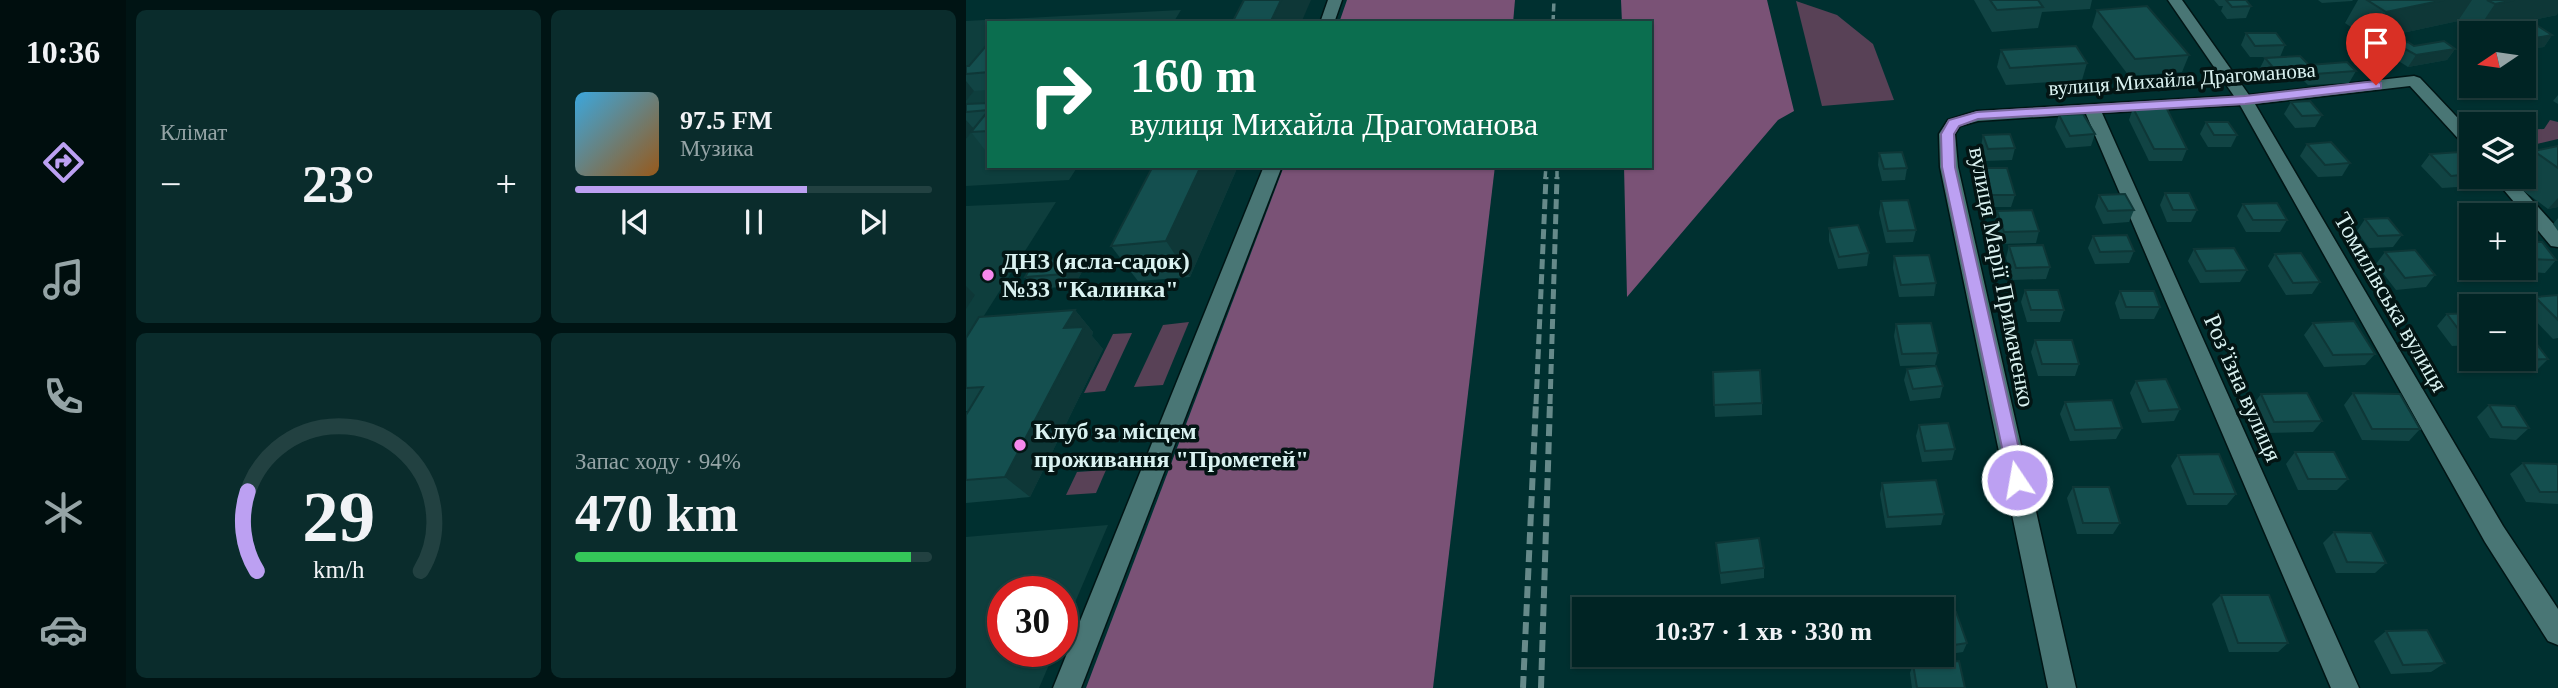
<!DOCTYPE html>
<html lang="uk">
<head>
<meta charset="utf-8">
<style>
  body { margin:0; font-family:"Times New Roman",serif; background:#0a2c2c; color:#f1f3f6; height:100vh; display:flex; flex-direction:column; font-size:26px; white-space:nowrap }
  * { box-sizing:border-box; margin:0 }
  p { font-size:23px; color:#95a4a6 }
  .icon { flex:none; width:38px; height:38px; fill:none; stroke:currentColor; stroke-width:2; stroke-linecap:round; stroke-linejoin:round }
  .map { position:relative; flex:1; overflow:hidden }
  .details { display:flex; flex-direction:column; gap:10px; padding:10px; background:#001414; width:840px }
  .details>* { flex:none }
  .hud { position:absolute; left:21px; top:21px; width:665px; height:147px; border-radius:0px; box-shadow:0 2px 5px #0004,0 0 0 2px #224141; background:#0b6e4f; color:#fff; overflow:hidden }
  .needle { width:46px; rotate:257deg }
  .buttons { position:absolute; left:1493px; top:21px; display:grid; gap:14px }
  .buttons a { display:grid; place-items:center; width:77px; height:77px; border-radius:0px; background:#002424; box-shadow:0 2px 5px #0004,0 0 0 2px #224141; font-size:35px }
  .speed { position:absolute; left:21px; top:576px; display:flex; gap:14px; font-size:35px; font-weight:700; text-align:center }
  .speed>* { display:grid; place-content:center; width:91px; height:91px; border-radius:50%; background:#002424; box-shadow:0 2px 5px #0004,0 0 0 2px #224141; line-height:1 }
  .speed .limit { border:10px solid #d22; background:#fff; color:#111 }
  .pin { position:absolute; display:grid; place-items:center; width:60px; height:60px; color:#fff; margin:-72px -30px; border-radius:50% 50% 50% 0; rotate:-45deg; box-shadow:0 0 7px #0007 }
  .pin .icon { rotate:45deg }
  .me { position:absolute; width:77px; margin:-38px; rotate:348deg; stroke-linejoin:round; filter:drop-shadow(0 0 5px #0008) }
  .turn { display:flex; align-items:center; gap:24px; height:147px; padding:0 28px; font-size:32px }
  .turn .icon { width:91px; height:91px; stroke-width:2.5 }
  .turn b { display:block; font-size:49px; line-height:60px }
  .big { font-size:52px; font-weight:800; line-height:1.1 }
  .details .widget { flex:1; display:flex; flex-direction:column; justify-content:center; gap:10px; min-width:0; padding:0 24px; border-radius:10px; background:#0a2c2c }
  .details .dial { align-items:center; gap:0 }
  .dial svg { height:182px; overflow:visible; fill:none; stroke:#224141; stroke-width:7; stroke-linecap:round; text-anchor:middle }
  .dial text { fill:#f1f3f6; stroke:none }
  .song { display:flex; align-items:center; gap:21px }
  .cover { width:84px; height:84px; border-radius:10px; background:linear-gradient(135deg,hsl(200 70% 55%),hsl(30 70% 35%)) }
  .played { height:7px; border-radius:4px; background:linear-gradient(90deg,#bca0f2 65%,#224141 65%) }
  .keys { display:flex; justify-content:space-around; direction:ltr }
  .heat { display:flex; justify-content:space-between; align-items:center; font-size:38px; direction:ltr }
  .charge { height:10px; border-radius:5px; background:linear-gradient(90deg,#34c759 94%,#224141 0) }
  .details .tiles { flex:1; display:grid; gap:10px; grid-template-columns:repeat(2,1fr) }
  .trip { position:absolute; left:606px; top:597px; width:382px; height:70px; border-radius:0px; background:#002424; box-shadow:0 2px 5px #0004,0 0 0 2px #224141; font-weight:800; line-height:70px; text-align:center }
  main { display:flex; flex:1; min-height:0 }
  .tab-bar { display:flex; flex-direction:column; width:126px; justify-content:space-around; align-items:center; background:#000e0e; color:#95a4a6 }
  .tab-bar .icon { width:49px; height:49px }
  .tab-bar .on { color:#bca0f2 }
  .tab-bar b { font-size:32px; color:#f1f3f6 }
  .map>svg:first-child { display:block }
</style>
</head>
<body>
<main>
<nav class="tab-bar">
<b>10:36</b>
<svg class="icon on" aria-label="directions" viewBox="0 0 24 24"><path d="M12 3l9 9-9 9-9-9zM9 14v-3h6M13 9l2 2-2 2"/></svg>
<svg class="icon" aria-label="music" viewBox="0 0 24 24"><path d="M9 18V5l10-2v13"/><circle cx="6" cy="18" r="3"/><circle cx="16" cy="16" r="3"/></svg>
<svg class="icon" aria-label="phone" viewBox="0 0 24 24"><path d="M5 4h4l2 5-3 2q2 4 5 5l2-3 5 2v4C11 20 4 13 5 4z"/></svg>
<svg class="icon" aria-label="climate" viewBox="0 0 24 24"><path d="M12 3v18M4 7l16 10M4 17L20 7"/></svg>
<svg class="icon" aria-label="car" viewBox="0 0 24 24"><path d="M5 17H2v-5l4-1 3-4h7l3 4 3 1v5h-3M9 17h6M6 11h13"/><circle cx="7" cy="17" r="2"/><circle cx="17" cy="17" r="2"/></svg>
</nav>
<section class="details">
<div class="tiles">
<div class="widget"><p>Клімат</p>
<div class="heat"><a>−</a><b class="big">23°</b><a>+</a></div>
</div>
<div class="widget">
<div class="song"><i class="cover"></i><div><b>97.5 FM</b><p>Музика</p></div></div>
<div class="played"></div>
<div class="keys"><svg class="icon" aria-label="previous" viewBox="0 0 24 24"><path d="M18 5L8 12l10 7zM5 5v14"/></svg><svg class="icon" aria-label="pause" viewBox="0 0 24 24"><path d="M8 5v14M16 5v14"/></svg><svg class="icon" aria-label="next" viewBox="0 0 24 24"><path d="M6 5l10 7-10 7zM19 5v14"/></svg></div>
</div>
<div class="widget dial"><svg viewBox="0 0 100 80">
<path d="M14 69A42 42 0 1 1 86 69"/>
<path d="M14 69A42 42 0 0 1 10 34" stroke="#bca0f2"/>
<text x="50" y="56" font-size="32" font-weight="700">29</text>
<text x="50" y="72" font-size="11">km/h</text>
</svg></div>
<div class="widget"><p>Запас ходу · 94%</p><b class="big">470 km</b><div class="charge"></div></div>
</div>
</section>
<div class="map">
<svg width="1592" height="688" viewBox="0 0 1592 688">
  <rect width="100%" height="100%" fill="#003030"/>
  <g fill="#0e3e3d">
    <polygon points="215,10 207,23 23,23 23,166 112,166 103,180 0,186 0,21"/>
    <polygon points="90,202 0,344 0,206"/>
    <polygon points="142,525 96,633 96,592 37,592 37,651 89,651 73,688 0,688 0,537"/>
  </g>
  <g fill="#584156">
    <polygon points="830,1 871,15 907,44 928,100 856,106"/>
    <polygon points="1584,120 1592,122 1592,139 1558,147 1558,130 1578,129"/>
    <polygon points="223,322 197,385 168,387 197,325"/>
    <polygon points="166,333 139,391 118,393 147,334"/>
    <polygon points="140,470 130,493 100,495 111,472"/>
  </g>
  <g fill="#7a5276">
    <polygon points="381,0 549,0 547,23 373,23"/>
    <polygon points="655,0 801,0 828,111 812,120 661,297 658,166 684,166 684,23 656,23"/>
    <polygon points="318,166 529,166 467,688 120,688"/>
  </g>
  <g fill="none" stroke-linecap="round" stroke-linejoin="round">
    <g stroke="#001515" stroke-width="3">
      <g id="minor">
        <polygon points="362,0 376,0 368,23 354,23"/>
        <polygon points="1202,0 1216,0 1283,95 1448,76 1454,78 1505,132 1505,147 1499,146 1444,86 1289,104 1537,526 1592,609 1592,645 1582,641 1519,542 1274,105 1136,113 1393,688 1365,688 1120,114 1012,121 994,126 989,134 992,167 1110,688 1082,688 974,167 973,134 982,120 1011,111 1268,96"/>
        <polygon points="298,166 316,166 115,688 87,688"/>
        <polygon points="1527,177 1545,177 1592,229 1592,247 1585,246"/>
      </g>
    </g>
    <use href="#minor" fill="#497675" fill-rule="evenodd"/>
    <g stroke="#668a8a" stroke-width="3.5" stroke-dasharray="8 3.5" stroke-linecap="butt">
      <polyline points="587,23 588,0"/>
      <polyline points="579,179 580,166"/>
      <polyline points="591,179 591,166"/>
    </g>
    <g stroke="#668a8a" stroke-width="5" stroke-dasharray="10 5" stroke-linecap="butt">
      <polyline points="570,404 580,177"/>
      <polyline points="584,404 591,177"/>
    </g>
    <g stroke="#668a8a" stroke-width="6" stroke-dasharray="12 6" stroke-linecap="butt">
      <polyline points="557,688 570,402"/>
      <polyline points="575,688 584,402"/>
    </g>
  </g>
  <g fill="#144">
    <polygon points="1008,0 1126,0 1124,9 1076,12 1072,28 1026,32"/>
    <polygon points="1248,0 1280,0 1285,6 1280,18 1261,19 1255,11 1257,6 1253,6"/>
    <polygon points="1352,0 1387,0 1386,1 1356,3"/>
    <polygon points="1392,0 1592,0 1591,15 1558,22 1586,35 1578,47 1558,50 1558,33 1513,33 1515,31 1510,32 1492,21 1404,40 1379,23"/>
    <polygon points="1131,10 1223,55 1216,72 1163,76 1126,27"/>
    <polygon points="1280,33 1319,45 1314,57 1284,57 1275,45"/>
    <polygon points="1430,44 1448,46 1489,49 1481,60 1442,67 1423,55"/>
    <polygon points="23,46 23,90 8,91 0,101 0,66 3,66"/>
    <polygon points="1035,50 1121,63 1116,80 1040,85 1031,67"/>
    <polygon points="1299,58 1343,65 1390,71 1383,83 1342,85 1337,80 1305,82 1293,70"/>
    <polygon points="1592,95 1592,104 1587,101"/>
    <polygon points="1325,102 1356,115 1349,127 1329,128 1318,114"/>
    <polygon points="23,103 23,150 19,150 5,132 8,129 0,139 0,104"/>
    <polygon points="1167,108 1221,149 1216,161 1183,161 1163,120"/>
    <polygon points="1093,115 1129,134 1125,146 1100,148 1089,127"/>
    <polygon points="1240,122 1271,135 1265,147 1242,147 1234,134"/>
    <polygon points="1017,135 1049,148 1046,160 1019,161 1015,147"/>
    <polygon points="1341,144 1384,163 1376,176 1352,177 1334,156"/>
    <polygon points="1592,146 1592,207 1582,209 1544,181 1548,177 1558,177 1558,164 1568,151"/>
    <polygon points="913,153 941,168 939,180 916,181 912,165"/>
    <polygon points="1464,154 1505,163 1505,177 1514,177 1507,186 1476,188 1455,166"/>
    <polygon points="187,166 272,166 224,277 172,281 145,246"/>
    <polygon points="1012,168 1049,195 1045,207 1016,207 1010,180"/>
    <polygon points="1199,193 1231,210 1225,222 1201,222 1194,205"/>
    <polygon points="1133,195 1168,210 1163,222 1137,224 1129,207"/>
    <polygon points="915,201 950,230 947,242 920,243 913,213"/>
    <polygon points="1277,204 1321,220 1314,232 1280,232 1271,216"/>
    <polygon points="1031,211 1073,231 1070,243 1035,244 1028,224"/>
    <polygon points="1592,218 1592,231 1587,224"/>
    <polygon points="1399,219 1436,235 1427,247 1403,248 1391,231"/>
    <polygon points="863,228 903,253 901,266 872,269 863,241"/>
    <polygon points="1127,236 1168,251 1163,263 1129,264 1122,248"/>
    <polygon points="1558,241 1590,260 1579,273 1548,271 1545,268 1558,268"/>
    <polygon points="1043,246 1084,267 1080,279 1047,280 1040,258"/>
    <polygon points="1228,249 1281,270 1274,282 1234,283 1222,261"/>
    <polygon points="1419,252 1469,275 1460,287 1430,290 1410,264"/>
    <polygon points="1309,254 1354,282 1346,294 1320,295 1302,266"/>
    <polygon points="928,256 970,283 968,296 933,297 927,268"/>
    <polygon points="108,258 117,270 108,286 69,289 59,277"/>
    <polygon points="1059,290 1098,310 1094,322 1061,322 1055,302"/>
    <polygon points="1154,291 1194,307 1188,319 1154,319 1149,303"/>
    <polygon points="1592,295 1592,338 1587,339 1558,309 1569,297"/>
    <polygon points="109,310 127,332 126,336 137,349 64,497 0,503 0,415 2,411 0,411 0,338"/>
    <polygon points="1505,313 1505,345 1486,346 1471,326 1481,314"/>
    <polygon points="1347,323 1409,354 1399,365 1358,367 1338,335"/>
    <polygon points="930,324 972,353 969,365 934,366 928,336"/>
    <polygon points="1069,340 1113,364 1109,376 1072,376 1065,352"/>
    <polygon points="1537,359 1582,359 1570,371 1546,372"/>
    <polygon points="941,369 977,386 974,398 944,401 938,380"/>
    <polygon points="747,372 796,403 796,415 749,417"/>
    <polygon points="1170,381 1214,409 1208,421 1176,423 1164,393"/>
    <polygon points="1387,393 1454,429 1443,441 1396,440 1378,405"/>
    <polygon points="1295,394 1356,421 1347,432 1300,433 1287,405"/>
    <polygon points="1099,402 1156,428 1150,439 1104,441 1094,414"/>
    <polygon points="1523,405 1563,428 1550,440 1524,438 1511,417"/>
    <polygon points="953,425 989,449 986,460 956,462 950,436"/>
    <polygon points="1329,452 1382,479 1371,490 1332,490 1320,464"/>
    <polygon points="1212,455 1270,494 1261,505 1221,505 1205,466"/>
    <polygon points="1557,463 1592,466 1592,504 1560,502 1544,474"/>
    <polygon points="916,483 978,514 975,525 920,528 914,494"/>
    <polygon points="1107,487 1154,523 1147,534 1111,534 1101,498"/>
    <polygon points="1368,532 1420,563 1409,573 1370,573 1357,543"/>
    <polygon points="750,543 798,568 798,578 755,584"/>
    <polygon points="1255,595 1322,643 1312,652 1263,652 1246,604"/>
    <polygon points="975,614 1001,643 997,652 970,656 969,654 975,654"/>
    <polygon points="1420,631 1479,663 1465,672 1425,674 1408,641"/>
    <polygon points="947,664 999,688 946,688 944,673"/>
  </g>
  <g fill="#0e3737">
    <polygon points="315,0 345,0 335,23 304,23"/>
    <polygon points="1478,0 1506,0 1492,21 1404,40 1420,12"/>
    <polygon points="1548,0 1592,0 1592,13 1591,15 1520,30 1517,28 1515,31 1510,32 1529,4"/>
    <polygon points="1586,35 1578,47 1558,50 1558,40"/>
    <polygon points="1489,49 1481,60 1442,67 1450,55"/>
    <polygon points="0,81 8,91 0,101"/>
    <polygon points="0,120 8,129 0,139"/>
    <polygon points="235,166 272,166 224,277 200,241"/>
    <polygon points="1592,198 1592,207 1582,209"/>
    <polygon points="108,258 117,270 108,286 98,274"/>
    <polygon points="0,286 9,295 0,309"/>
    <polygon points="109,310 127,332 126,336 137,349 64,497 39,477 98,328"/>
  </g>
  <g fill="#144f4f" stroke="#0e3737" stroke-width="2">
    <polygon points="278,0 315,0 304,23 266,23"/>
    <polygon points="1024,0 1072,0 1077,7 1031,10"/>
    <polygon points="1260,0 1280,0 1285,6 1266,7"/>
    <polygon points="1401,0 1478,0 1420,12"/>
    <polygon points="1521,0 1548,0 1529,4"/>
    <polygon points="1181,6 1223,55 1169,59 1131,10"/>
    <polygon points="1564,21 1586,35 1558,40 1558,33 1524,33 1517,28"/>
    <polygon points="1280,33 1310,33 1319,45 1289,46"/>
    <polygon points="1478,41 1489,49 1450,55 1430,44 1442,42 1448,46"/>
    <polygon points="20,46 23,46 23,72 0,74 0,66 3,66"/>
    <polygon points="1110,46 1121,63 1044,68 1035,50"/>
    <polygon points="1334,56 1343,65 1381,62 1390,71 1349,74 1343,68 1310,71 1299,58"/>
    <polygon points="1344,101 1356,115 1336,116 1325,102"/>
    <polygon points="23,103 23,131 5,132 23,110 0,112 0,104"/>
    <polygon points="1200,107 1221,149 1188,149 1167,108"/>
    <polygon points="1117,114 1129,134 1104,136 1093,115"/>
    <polygon points="1240,122 1262,122 1271,135 1248,135"/>
    <polygon points="1044,134 1049,148 1022,149 1017,135"/>
    <polygon points="1365,142 1384,163 1359,165 1341,144"/>
    <polygon points="1592,146 1592,168 1568,151"/>
    <polygon points="936,152 941,168 918,169 913,153"/>
    <polygon points="1494,152 1505,163 1505,174 1485,176 1464,154"/>
    <polygon points="187,166 235,166 200,241 145,246"/>
    <polygon points="1012,168 1041,168 1049,195 1019,195"/>
    <polygon points="1199,193 1223,193 1231,210 1207,210"/>
    <polygon points="1159,194 1168,210 1142,211 1133,195"/>
    <polygon points="942,200 950,230 922,231 915,201"/>
    <polygon points="1311,203 1321,220 1287,220 1277,204"/>
    <polygon points="1066,210 1073,231 1038,232 1031,211"/>
    <polygon points="1422,218 1436,235 1412,236 1399,219"/>
    <polygon points="892,225 903,253 873,257 863,228"/>
    <polygon points="1161,235 1168,251 1134,252 1127,236"/>
    <polygon points="1558,241 1576,242 1590,260 1559,259 1558,258"/>
    <polygon points="1077,245 1084,267 1050,268 1043,246"/>
    <polygon points="1268,248 1281,270 1240,271 1228,249"/>
    <polygon points="1449,250 1469,275 1439,278 1419,252"/>
    <polygon points="1335,253 1354,282 1327,283 1309,254"/>
    <polygon points="963,255 970,283 935,285 928,256"/>
    <polygon points="108,258 98,274 59,277 68,261"/>
    <polygon points="1059,290 1092,290 1098,310 1065,310"/>
    <polygon points="1154,291 1188,291 1194,307 1160,307"/>
    <polygon points="1592,295 1592,320 1569,297"/>
    <polygon points="109,310 98,328 118,327 39,477 0,480 0,415 17,387 0,388 0,338 13,317"/>
    <polygon points="1505,313 1505,334 1496,334 1481,314"/>
    <polygon points="1388,321 1409,354 1367,355 1347,323"/>
    <polygon points="965,323 972,353 936,354 930,324"/>
    <polygon points="1567,339 1582,359 1558,360 1558,340"/>
    <polygon points="1069,340 1106,340 1113,364 1076,364"/>
    <polygon points="970,366 977,386 947,389 941,369"/>
    <polygon points="794,370 796,403 748,405 747,372"/>
    <polygon points="1200,379 1214,409 1183,411 1170,381"/>
    <polygon points="1341,393 1356,421 1308,422 1295,394"/>
    <polygon points="1387,393 1434,394 1454,429 1406,429"/>
    <polygon points="1146,400 1156,428 1109,430 1099,402"/>
    <polygon points="1523,405 1549,406 1563,428 1536,427"/>
    <polygon points="982,423 989,449 959,451 953,425"/>
    <polygon points="1329,452 1368,452 1382,479 1342,479"/>
    <polygon points="1253,454 1270,494 1228,494 1212,455"/>
    <polygon points="1557,463 1591,464 1592,466 1592,492 1574,492"/>
    <polygon points="970,480 978,514 922,517 916,483"/>
    <polygon points="1107,487 1143,487 1154,523 1117,523"/>
    <polygon points="1368,532 1405,533 1420,563 1381,562"/>
    <polygon points="793,538 798,568 754,573 750,543"/>
    <polygon points="1255,595 1303,595 1322,643 1272,643"/>
    <polygon points="990,612 1001,643 975,647 975,614"/>
    <polygon points="1461,630 1479,663 1437,665 1420,631"/>
    <polygon points="993,661 999,688 951,688 947,664"/>
  </g>
  <polygon fill="#bca0f2" stroke="#7a689d" stroke-width="2" points="1410,81 1415,83 1415,88 1279,104 1012,119 993,126 988,134 989,167 1060,480 1057,485 1051,487 1044,485 976,167 975,134 983,120 1011,112 1279,96"/>
  <g fill="#f689ed" stroke="#031514" stroke-width="2.5">
    <circle cx="22" cy="275" r="7"/>
    <circle cx="54" cy="445" r="7"/>
  </g>
  <g text-anchor="middle" dominant-baseline="central" stroke-width="7" stroke-linejoin="round" paint-order="stroke">
    <g font-size="21" fill="#daf2f1" stroke="#031514">
      <text transform="translate(1216 79) rotate(-4)">вулиця Михайла Драгоманова</text>
    </g>
    <g font-size="24" font-weight="bold" fill="#daf2f1" stroke="#031514" text-anchor="start">
      <text x="36" y="261">ДНЗ (ясла-садок)<tspan x="36" dy="28">№33 "Калинка"</tspan></text>
      <text x="68" y="431">Клуб за місцем<tspan x="68" dy="28">проживання "Прометей"</tspan></text>
    </g>
    <g font-size="24" fill="#daf2f1" stroke="#031514">
      <text transform="translate(1036 277) rotate(79)">вулиця Марії Примаченко</text>
      <text transform="translate(1425 302) rotate(60)">Томилівська вулиця</text>
      <text transform="translate(1277 388) rotate(66)">Розʼїзна вулиця</text>
    </g>
  </g>
</svg>
<div class="buttons">
<a><svg class="needle" viewBox="-14 -14 28 28"><path d="M0-13l5 13h-10z" fill="#e53935"/><path d="M0 13l5-13h-10z" fill="#95a4a6"/></svg></a>
<a><svg class="icon" aria-label="layers" viewBox="0 0 24 24"><path d="M12 4l9 5-9 5-9-5zM3 14l9 5 9-5"/></svg></a>
<a>+</a>
<a>−</a>
</div>
<div class="speed"><div class="limit">30</div></div>
<div class="pin" style="left:1410px;top:85px;background:#d93025"><svg class="icon" aria-label="arrive" viewBox="0 0 24 24"><path d="M6 21V4h12l-3 4 3 4H6"/></svg></div>
<svg class="me" style="left:1051px;top:480px" viewBox="-20 -20 40 40"><circle r="17" fill="#bca0f2" stroke="#fff" stroke-width="3"/><path d="M0-11L8 9 0 5-8 9z" fill="#fff"/></svg>
<div class="trip">10:37 · 1 хв · 330 m</div>
<div class="hud">
<div class="turn"><svg class="icon" aria-label="right" viewBox="0 0 24 24"><path d="M7 20v-9h11M14 6l5 5-5 5"/></svg><div><b>160 m</b>вулиця Михайла Драгоманова</div></div>
</div>
</div>
</main>
</body>
</html>
